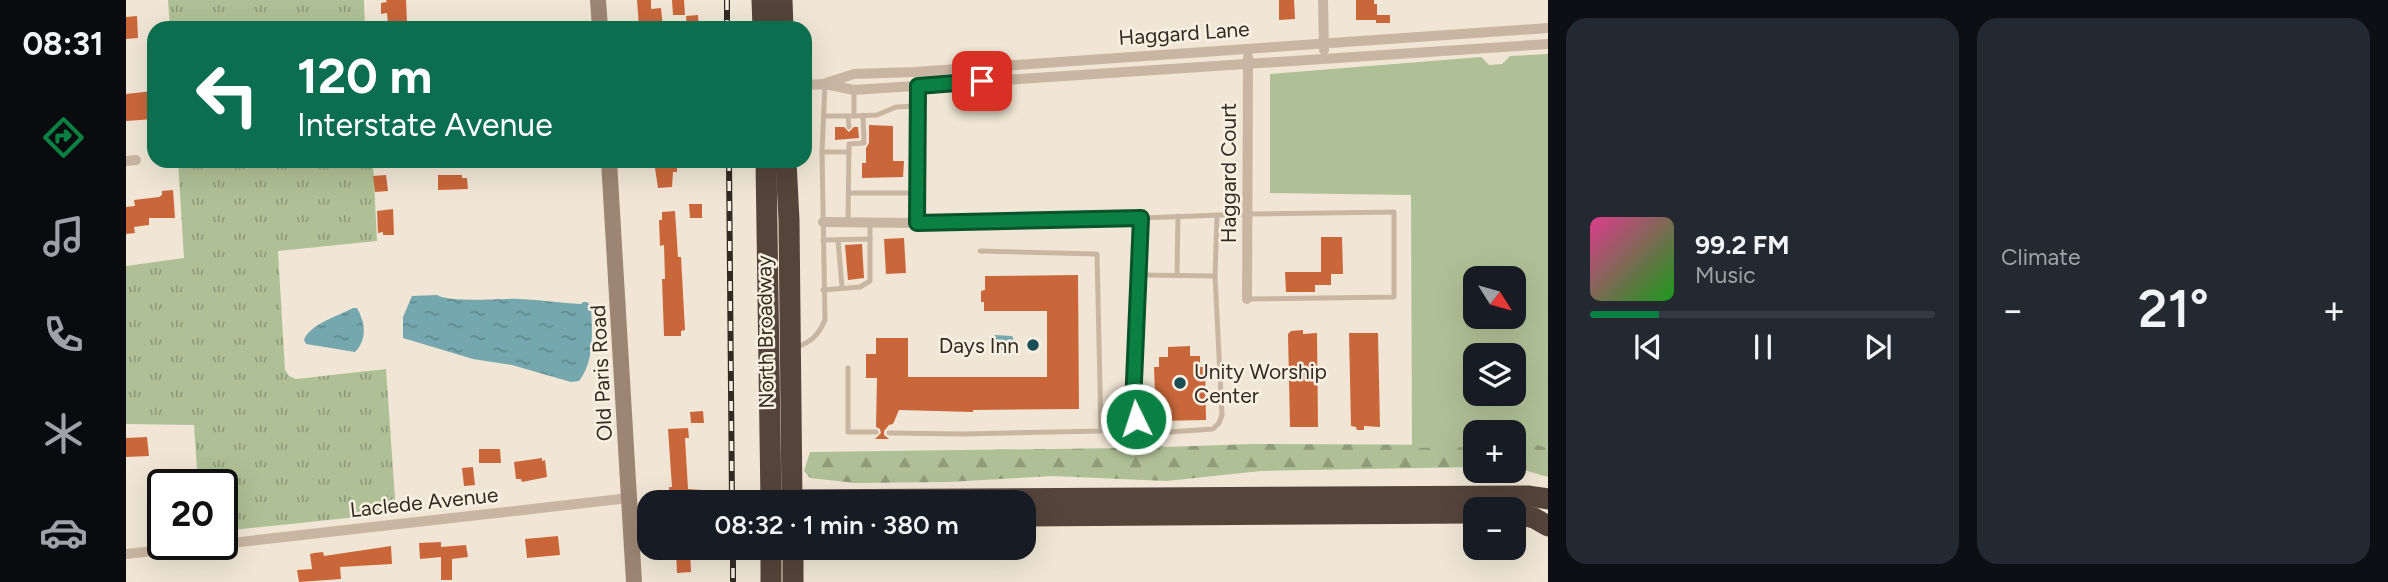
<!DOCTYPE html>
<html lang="en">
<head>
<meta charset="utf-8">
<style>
  body { margin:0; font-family:Figtree,sans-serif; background:#242831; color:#f1f3f6; height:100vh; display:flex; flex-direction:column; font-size:26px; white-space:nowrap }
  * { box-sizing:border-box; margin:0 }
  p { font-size:23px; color:#9ea1a6 }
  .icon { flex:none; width:38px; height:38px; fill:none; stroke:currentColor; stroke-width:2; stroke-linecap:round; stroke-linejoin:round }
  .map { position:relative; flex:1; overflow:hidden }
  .panel { display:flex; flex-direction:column; gap:18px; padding:18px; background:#0d0f14; width:840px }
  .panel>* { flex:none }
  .hud { position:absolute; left:21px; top:21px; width:665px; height:147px; border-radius:21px; box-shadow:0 7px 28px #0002; background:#0b6e4f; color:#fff; overflow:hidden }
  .needle { width:46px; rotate:127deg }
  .buttons { position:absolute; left:1337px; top:266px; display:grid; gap:14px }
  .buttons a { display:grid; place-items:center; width:63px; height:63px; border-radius:14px; background:#171b24; box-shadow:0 7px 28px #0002; font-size:35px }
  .speed { position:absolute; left:21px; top:469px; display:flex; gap:14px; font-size:35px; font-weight:700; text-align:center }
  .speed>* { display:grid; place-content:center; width:91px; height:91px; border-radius:50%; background:#171b24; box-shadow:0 7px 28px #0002; line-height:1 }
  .speed .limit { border:4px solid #111; border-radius:10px; background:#fff; color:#111 }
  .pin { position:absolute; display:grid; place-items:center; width:60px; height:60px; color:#fff; margin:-30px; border-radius:14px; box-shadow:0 4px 10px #0006 }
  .me { position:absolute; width:77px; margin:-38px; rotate:356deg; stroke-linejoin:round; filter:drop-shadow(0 0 5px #0008) }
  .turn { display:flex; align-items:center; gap:24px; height:147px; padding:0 35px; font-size:32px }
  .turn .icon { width:91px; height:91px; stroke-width:2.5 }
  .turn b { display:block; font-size:49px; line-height:60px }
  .big { font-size:52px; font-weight:600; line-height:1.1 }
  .panel .widget { flex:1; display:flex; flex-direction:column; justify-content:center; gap:10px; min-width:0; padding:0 24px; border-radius:21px; background:#242831 }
  .song { display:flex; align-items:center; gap:21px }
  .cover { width:84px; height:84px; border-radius:10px; background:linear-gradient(135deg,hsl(330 70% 55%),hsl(120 70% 35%)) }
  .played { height:7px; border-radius:4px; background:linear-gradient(90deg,#0b8043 20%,#363941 20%) }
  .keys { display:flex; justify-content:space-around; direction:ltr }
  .heat { display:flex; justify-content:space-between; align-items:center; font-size:38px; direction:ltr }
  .panel .tiles { flex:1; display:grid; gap:18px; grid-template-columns:repeat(2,1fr) }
  .trip { position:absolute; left:511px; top:490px; width:399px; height:70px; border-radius:21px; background:#171b24; box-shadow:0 7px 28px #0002; font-weight:600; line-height:70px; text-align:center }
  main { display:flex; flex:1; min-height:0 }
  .tab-bar { display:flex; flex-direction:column; width:126px; justify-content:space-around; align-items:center; background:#090b0e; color:#9ea1a6 }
  .tab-bar .icon { width:49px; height:49px }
  .tab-bar .current { color:#0b8043 }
  .tab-bar b { font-size:32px; color:#f1f3f6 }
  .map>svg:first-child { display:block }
</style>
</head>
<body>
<main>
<nav class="tab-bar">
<b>08:31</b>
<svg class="icon current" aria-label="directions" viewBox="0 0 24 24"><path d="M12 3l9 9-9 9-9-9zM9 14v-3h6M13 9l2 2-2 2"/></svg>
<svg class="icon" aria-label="music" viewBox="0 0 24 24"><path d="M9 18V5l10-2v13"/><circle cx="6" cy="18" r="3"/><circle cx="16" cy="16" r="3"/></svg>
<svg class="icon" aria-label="phone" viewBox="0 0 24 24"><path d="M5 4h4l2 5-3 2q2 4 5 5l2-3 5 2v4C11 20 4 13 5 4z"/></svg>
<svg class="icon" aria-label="climate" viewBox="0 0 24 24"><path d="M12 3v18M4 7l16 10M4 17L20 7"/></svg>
<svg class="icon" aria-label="car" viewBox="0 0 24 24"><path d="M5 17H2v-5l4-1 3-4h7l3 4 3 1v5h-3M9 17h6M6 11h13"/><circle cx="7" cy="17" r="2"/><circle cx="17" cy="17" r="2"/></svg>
</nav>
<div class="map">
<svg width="1422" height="582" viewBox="0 0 1422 582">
  <defs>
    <pattern id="grass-tufts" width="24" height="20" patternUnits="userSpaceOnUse" patternTransform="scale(1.75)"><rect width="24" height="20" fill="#afc096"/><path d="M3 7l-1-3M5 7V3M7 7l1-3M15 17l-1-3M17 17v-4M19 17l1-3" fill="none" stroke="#8f9c7a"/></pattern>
    <pattern id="forest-firs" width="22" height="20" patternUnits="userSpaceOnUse" patternTransform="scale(1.75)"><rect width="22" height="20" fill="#afc096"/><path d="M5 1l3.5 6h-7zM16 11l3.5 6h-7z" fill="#8f9c7a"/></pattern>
    <pattern id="water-ripples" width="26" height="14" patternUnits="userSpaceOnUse" patternTransform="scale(1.75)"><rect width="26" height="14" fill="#74a8ae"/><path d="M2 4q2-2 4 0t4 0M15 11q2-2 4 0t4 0" fill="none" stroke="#60898d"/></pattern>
  </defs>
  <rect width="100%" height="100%" fill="#f1e6d5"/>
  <g fill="url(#grass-tufts)">
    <polygon points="42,0 238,0 239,28 44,28"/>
    <polygon points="52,161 247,161 251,241 152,251 159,370 163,376 170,379 260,369 270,513 96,531 96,485 72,485 68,425 0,424 0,266 58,258"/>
  </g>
  <g fill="url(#forest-firs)">
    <polygon points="1011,439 1039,447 1125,444 1349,445 1349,467 1135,471 1041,481 926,476 823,482 729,483 684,478 678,471 684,452 1000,448"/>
    <polygon points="1388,445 1412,445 1422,448 1422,477 1388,467"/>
  </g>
  <path fill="#afc096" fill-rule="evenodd" d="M1422 54V448L1412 445 1388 446V432H1349V447L1286 448 1285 195 1144 193V74L1355 57 1363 65 1376 64 1384 56ZM1349 278H1388V317H1349ZM1349 355H1388V394H1349Z"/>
  <g fill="url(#water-ripples)">
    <path d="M311 295C323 303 376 298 394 299 414 300 435 303 455 304L457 302H461L465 306C466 330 469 361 453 381L445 382 386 365 347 359 277 338V317L286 296Z"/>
    <path d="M227 308H231C239 322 242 339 229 352L180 344 178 340C184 324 212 316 227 308Z"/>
    <polygon points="869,335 886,336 888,340 887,345 879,351 866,347 863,341"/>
  </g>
  <g fill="#c9673b">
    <polygon points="260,0 280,0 281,22 262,24 261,13 255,14 255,3 261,2"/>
    <polygon points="511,0 525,0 525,9 535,8 537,28 513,28"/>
    <polygon points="546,0 558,0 559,15 547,15"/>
    <polygon points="1153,0 1168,0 1169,19 1153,20"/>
    <polygon points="1230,0 1248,0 1248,4 1251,4 1251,15 1264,15 1264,23 1250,23 1250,20 1230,20"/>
    <polygon points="572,15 573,28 561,28 560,16"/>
    <polygon points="11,16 12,38 0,39 0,17"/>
    <polygon points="27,91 28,119 0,121 0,94"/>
    <polygon points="743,125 767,126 767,161 778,161 777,177 736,178 736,163 740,163 740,148 743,143"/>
    <polygon points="709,127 718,127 723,132 728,127 732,127 733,138 709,140"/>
    <polygon points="532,161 551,161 551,172 547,172 546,187 532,188 529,168 532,167"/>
    <polygon points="260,175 262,191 249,192 247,176"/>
    <polygon points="312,175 336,175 336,178 341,178 342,189 312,190"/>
    <polygon points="47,190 49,218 23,218 23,225 8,227 9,233 0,234 0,207 9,206 8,200 33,197 36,195 36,191"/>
    <polygon points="563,204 576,204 576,218 564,218"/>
    <polygon points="267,209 268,235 257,235 257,232 252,233 251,211"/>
    <polygon points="549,211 552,257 555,257 559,330 555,331 555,336 538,336 536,279 539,279 538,245 534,246 533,220 536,220 536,212"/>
    <polygon points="1195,237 1216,237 1217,274 1205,274 1205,285 1189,285 1189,292 1160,292 1159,272 1195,272"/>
    <polygon points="778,238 780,273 760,274 758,239"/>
    <polygon points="736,244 738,278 722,280 719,245"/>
    <polygon points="952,275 953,409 847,410 847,412 773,410 767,424 763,425 758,431 758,435 763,439 749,439 755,433 754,429 750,427 751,378 740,378 740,354 750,354 750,338 782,338 782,377 921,377 921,311 858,311 858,302 855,302 855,291 859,290 859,276"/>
    <polygon points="1177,330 1177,334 1191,333 1192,427 1164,427 1162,334 1165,331"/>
    <polygon points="1223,333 1252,333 1254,427 1238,426 1238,430 1231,430 1230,427 1225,426"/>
    <polygon points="1064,346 1064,356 1074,356 1074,367 1079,367 1080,420 1030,421 1028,367 1033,367 1033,357 1042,357 1042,347"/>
    <polygon points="577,411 578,423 565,423 564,412"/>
    <polygon points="562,428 563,438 559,438 562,489 576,490 576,499 548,501 547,496 543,496 543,487 546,487 542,429"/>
    <polygon points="21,437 23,456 0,457 0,438"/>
    <polygon points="353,449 374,449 375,463 353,463"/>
    <polygon points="416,458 416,461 419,460 421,477 396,482 395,479 390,479 388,462"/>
    <polygon points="347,467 349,485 338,486 336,468"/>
    <polygon points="37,484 37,509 29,510 29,508 24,508 24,486"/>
    <polygon points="432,536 434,555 401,558 399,539"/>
    <polygon points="315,542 315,547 340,545 342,557 326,559 326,580 315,580 315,557 294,559 293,543"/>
    <polygon points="265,546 266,564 214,567 215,579 173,582 171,570 186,569 184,554 188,553 197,552 198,556"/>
    <polygon points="550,548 562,548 562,551 564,551 565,572 551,573"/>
  </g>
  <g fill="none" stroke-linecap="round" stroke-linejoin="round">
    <g stroke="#c9b6a2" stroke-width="5">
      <polyline points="698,116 728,116 728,90"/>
      <polyline points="722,116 723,127"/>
      <polyline points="728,116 751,115 770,107 792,106"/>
      <polyline points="696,152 723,152"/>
      <polyline points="723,193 791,193"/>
      <polyline points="1015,218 1007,405 1014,426 1029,433 1087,429 1093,423 1096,415 1089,276 1091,215"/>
      <polyline points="989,219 1121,214 1268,212 1268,297 1121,299"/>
      <polyline points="722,222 723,144 738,143 737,115"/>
      <polyline points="791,223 792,86"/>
      <polyline points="697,240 744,239"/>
      <polyline points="712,240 716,287"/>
      <polyline points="1013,275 1089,276"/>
      <polyline points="1051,275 1052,216"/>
      <polyline points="697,290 734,287 744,281 744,222"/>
      <path d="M670 347C685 343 693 334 699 320L696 152 699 84"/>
      <polyline points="722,368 722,432 750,432"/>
      <polyline points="763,433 838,434 975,431 971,254 854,251"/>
    </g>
    <g stroke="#c9b6a2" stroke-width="10">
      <polyline points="1197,0 1198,50"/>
      <polyline points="700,83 728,74 788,72 1422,28"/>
      <polyline points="679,85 699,84 728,90 1422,44"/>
      <polyline points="0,161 10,160"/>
      <polyline points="697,222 791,223 988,219"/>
      <polyline points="1121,299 1122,57"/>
      <polyline points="96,544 503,498"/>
      <polyline points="0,554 92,544"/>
    </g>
    <g stroke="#9c8573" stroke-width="16">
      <polyline points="472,0 474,28"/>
      <polyline points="483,161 508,582"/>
    </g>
    <g stroke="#54443b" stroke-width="21">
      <polyline points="636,0 637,28"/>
      <polyline points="656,0 657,28"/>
      <polyline points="640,161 645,502"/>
      <polyline points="660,161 663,220 666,502"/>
      <polyline points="645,500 1403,496 1422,499"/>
      <polyline points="1388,513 1408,518 1422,526"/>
      <polyline points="898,516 1349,513"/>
      <polyline points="645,548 645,582"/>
      <polyline points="667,548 667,582"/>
    </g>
    <g stroke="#332a24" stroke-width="6">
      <g id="rail">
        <polyline points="601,0 601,28"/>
        <polyline points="603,161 606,502"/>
        <polyline points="607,548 607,582"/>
      </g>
    </g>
    <use href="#rail" stroke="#f9f0e1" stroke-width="3.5" stroke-dasharray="10" stroke-linecap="butt"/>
  </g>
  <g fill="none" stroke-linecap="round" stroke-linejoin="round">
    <g stroke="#07532c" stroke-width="18">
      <polyline id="route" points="856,81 792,86 791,223 1015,218 1007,405 1010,419"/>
    </g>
    <use href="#route" stroke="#0b8043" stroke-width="12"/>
  </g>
  <g fill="#1a4d55" stroke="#f9f0e1" stroke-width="2.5">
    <circle cx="907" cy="345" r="7"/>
    <circle cx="1054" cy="383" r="7"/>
  </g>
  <g text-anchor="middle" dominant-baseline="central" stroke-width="5" stroke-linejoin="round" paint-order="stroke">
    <g font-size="21" fill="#332a24" stroke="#f9f0e1">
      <text transform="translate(1058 33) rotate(-4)">Haggard Lane</text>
      <text transform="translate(1102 173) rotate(-90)">Haggard Court</text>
      <text transform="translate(639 332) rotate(-91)">North Broadway</text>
      <text transform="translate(475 373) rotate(-93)">Old Paris Road</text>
      <text transform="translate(298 502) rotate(-6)">Laclede Avenue</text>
    </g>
    <g font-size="21" fill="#332a24" stroke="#f9f0e1" text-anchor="end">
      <text x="893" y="345">Days Inn</text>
      <text x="1068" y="371" text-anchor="start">Unity Worship<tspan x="1068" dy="24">Center</tspan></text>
    </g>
  </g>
</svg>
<div class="buttons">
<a><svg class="needle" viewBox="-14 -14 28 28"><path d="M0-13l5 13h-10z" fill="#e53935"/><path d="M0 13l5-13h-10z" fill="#9ea1a6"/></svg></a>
<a><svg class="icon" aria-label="layers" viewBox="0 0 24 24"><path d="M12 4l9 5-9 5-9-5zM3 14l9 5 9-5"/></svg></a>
<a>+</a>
<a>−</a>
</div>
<div class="speed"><div class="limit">20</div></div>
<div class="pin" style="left:856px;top:81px;background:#d93025"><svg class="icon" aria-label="arrive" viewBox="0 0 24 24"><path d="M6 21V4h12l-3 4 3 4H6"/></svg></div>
<svg class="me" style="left:1010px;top:419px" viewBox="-20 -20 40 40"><circle r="17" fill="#0b8043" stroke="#fff" stroke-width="3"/><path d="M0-11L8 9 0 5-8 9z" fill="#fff"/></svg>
<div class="trip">08:32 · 1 min · 380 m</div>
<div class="hud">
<div class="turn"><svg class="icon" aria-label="left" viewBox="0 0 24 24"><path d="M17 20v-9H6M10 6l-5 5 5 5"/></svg><div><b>120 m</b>Interstate Avenue</div></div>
</div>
</div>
<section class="panel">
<div class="tiles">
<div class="widget">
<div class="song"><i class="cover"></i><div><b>99.2 FM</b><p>Music</p></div></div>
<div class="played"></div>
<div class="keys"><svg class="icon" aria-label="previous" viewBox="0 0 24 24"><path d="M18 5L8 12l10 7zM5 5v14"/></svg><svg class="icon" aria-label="pause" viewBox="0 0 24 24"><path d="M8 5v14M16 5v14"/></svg><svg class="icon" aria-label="next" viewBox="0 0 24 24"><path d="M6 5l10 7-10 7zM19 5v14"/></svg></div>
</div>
<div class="widget"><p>Climate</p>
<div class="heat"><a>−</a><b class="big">21°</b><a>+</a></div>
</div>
</div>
</section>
</main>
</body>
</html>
